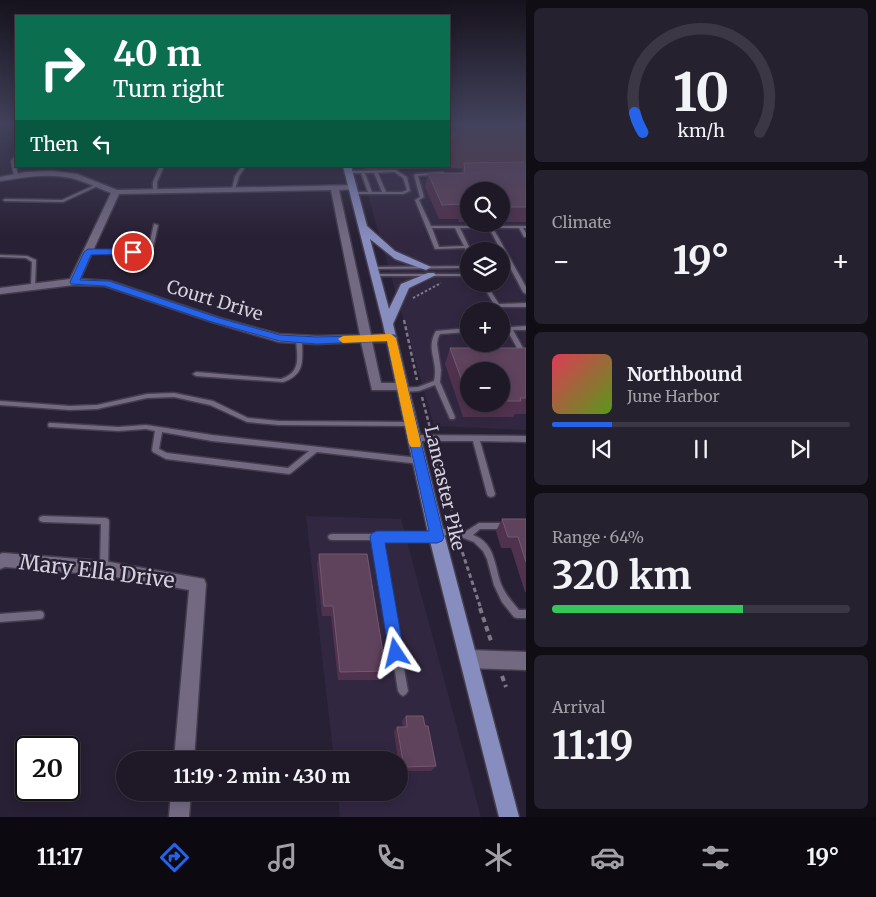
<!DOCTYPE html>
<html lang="en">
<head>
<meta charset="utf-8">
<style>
  body { margin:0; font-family:Merriweather,serif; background:#26212f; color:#f1f3f6; height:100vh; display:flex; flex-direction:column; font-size:19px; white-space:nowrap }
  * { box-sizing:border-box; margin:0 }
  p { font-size:16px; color:#a1a0a7 }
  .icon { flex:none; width:28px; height:28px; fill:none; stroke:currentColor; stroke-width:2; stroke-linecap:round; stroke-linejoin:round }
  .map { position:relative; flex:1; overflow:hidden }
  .drawer { display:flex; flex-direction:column; gap:8px; padding:8px; background:#100d15; width:350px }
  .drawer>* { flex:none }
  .top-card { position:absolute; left:15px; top:15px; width:435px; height:152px; border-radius:0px; box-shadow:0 2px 12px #0003,0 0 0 1px #3c3744; background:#0b6e4f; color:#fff; overflow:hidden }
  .fabs { position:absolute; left:460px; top:182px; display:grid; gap:10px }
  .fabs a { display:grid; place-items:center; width:50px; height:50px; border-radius:50%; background:#1e1827; box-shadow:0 2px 12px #0003,0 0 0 1px #3c3744; font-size:25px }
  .speed { position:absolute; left:15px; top:736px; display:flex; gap:10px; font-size:25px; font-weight:700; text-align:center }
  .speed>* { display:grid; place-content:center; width:65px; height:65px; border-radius:50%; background:#1e1827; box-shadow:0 2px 12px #0003,0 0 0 1px #3c3744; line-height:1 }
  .speed .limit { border:2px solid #111; border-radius:8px; background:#fff; color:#111 }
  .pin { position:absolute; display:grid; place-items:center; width:42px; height:42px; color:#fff; margin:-21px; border:2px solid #fff; border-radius:50%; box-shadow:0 1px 5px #0007 }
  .me { position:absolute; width:55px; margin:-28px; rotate:350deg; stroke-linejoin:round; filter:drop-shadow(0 0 4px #0008) }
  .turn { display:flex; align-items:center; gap:18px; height:105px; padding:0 15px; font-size:22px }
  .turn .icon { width:65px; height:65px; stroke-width:2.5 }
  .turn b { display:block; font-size:35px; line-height:42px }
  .then { display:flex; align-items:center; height:48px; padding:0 15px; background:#0003; gap:10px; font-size:19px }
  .big { font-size:38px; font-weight:700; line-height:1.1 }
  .drawer .widget { flex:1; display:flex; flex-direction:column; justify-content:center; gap:8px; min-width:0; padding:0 18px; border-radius:8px; background:#26212f }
  .drawer .dial { align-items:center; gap:0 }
  .dial svg { height:130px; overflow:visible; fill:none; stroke:#3c3744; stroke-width:7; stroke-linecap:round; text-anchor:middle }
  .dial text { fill:#f1f3f6; stroke:none }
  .song { display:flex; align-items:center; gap:15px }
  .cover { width:60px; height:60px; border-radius:8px; background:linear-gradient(135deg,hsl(350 70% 55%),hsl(90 70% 35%)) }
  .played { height:5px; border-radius:2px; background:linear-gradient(90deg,#2563eb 20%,#3c3744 20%) }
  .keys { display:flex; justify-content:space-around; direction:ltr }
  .heat { display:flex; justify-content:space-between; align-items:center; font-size:28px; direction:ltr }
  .charge { height:8px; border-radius:4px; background:linear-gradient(90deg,#34c759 64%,#3c3744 0) }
  .trip { position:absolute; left:116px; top:751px; width:292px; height:50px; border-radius:25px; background:#1e1827; box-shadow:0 2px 12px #0003,0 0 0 1px #3c3744; font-weight:700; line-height:50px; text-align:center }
  .dock { display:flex; height:80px; justify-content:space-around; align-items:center; background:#0c0a10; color:#a1a0a7 }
  .dock .icon { width:35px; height:35px }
  .dock .selected { color:#2563eb }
  .dock b { font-size:22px; color:#f1f3f6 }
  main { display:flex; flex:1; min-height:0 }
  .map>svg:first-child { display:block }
</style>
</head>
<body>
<main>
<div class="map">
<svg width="526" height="817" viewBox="0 0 526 817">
  <rect width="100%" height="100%" fill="#282034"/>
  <g fill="#322741" fill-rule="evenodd">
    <path d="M361 171 526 172V430L434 426ZM469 191H501V224H469ZM469 251H501V284H469ZM469 311H501V344H469ZM469 371H501V404H469Z"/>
    <polygon points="306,516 401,519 481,817 340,817 338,793 400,792 400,760 334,760"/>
  </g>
  <polygon fill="#5b3642" points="449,124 526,124 526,168 364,169 363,166 449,166"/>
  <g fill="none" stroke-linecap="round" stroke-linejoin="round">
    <g stroke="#443d4e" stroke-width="3">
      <g id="lane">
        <polygon points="15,156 16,156 16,159 15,161 18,176 16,177 14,176 11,161"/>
        <polygon points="160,166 164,166 157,182 157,191 155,192 153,191 153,182"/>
        <polygon points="242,166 246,166 239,176 235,189 232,190 235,176"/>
        <path d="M396 170 407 177 410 191 403 194H354L352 193 354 192H368L361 173H348V171ZM394 172 403 178 407 190 402 192H386L378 173ZM365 173H374L382 192H372Z"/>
        <path d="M442 172H443V174L418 176 424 197 419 200 431 226H526V228H523L526 233V237H524L519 228H493L526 287V294L523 292 489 228H460L471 251H469V253H467L465 248 435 249 415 200 420 197 414 175 416 174ZM432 228H455L464 246 439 247Z"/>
        <polygon points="97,184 100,185 63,202 5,201 3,200 5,199 62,200"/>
        <path d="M154 224 158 225 153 248C132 256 110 254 88 253L86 252 88 251C108 251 129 254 149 246Z"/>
        <polygon points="0,255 27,256 36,260 35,287 31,287 31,286 32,262 26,258 0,257"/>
        <polygon points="469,266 469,268 374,269 372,268 374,267"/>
        <polygon points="374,274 469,274 469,276 376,276 374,275"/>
        <polygon points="482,284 486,284 499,304 526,303 526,307 501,307 503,311 502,312 498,311"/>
        <polygon points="501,312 504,314 511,327 526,326 526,330 513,330 524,350 526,350 526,354 520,353 507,330 501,331 501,327 506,327 501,319"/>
        <path d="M469 328V332L440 334 438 338 437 344 441 370 440 382 455 417 454 419H450L435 385 419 391 401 392 400 390 401 388 418 387 434 381C439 362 425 349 436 331Z"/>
        <path d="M299 337 302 339C302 360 306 374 283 382L196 376 193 374 196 372 281 379C302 372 297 357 296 339Z"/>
        <polygon points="174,393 213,401 248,418 279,421 411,422 413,422 414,424 413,426 411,426 279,425 247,422 210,405 174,397 147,398 97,409 70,410 0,405 0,401 70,406 97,405 147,394"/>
        <path d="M49 423H51L118 427 146 425 212 435 419 458 421 459 422 461 421 463 419 464 317 452 291 473 289 474 166 459 153 452 152 450 155 431 146 429 118 431 51 427H49L48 425ZM162 432 212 441 309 451 288 468 167 453 159 449Z"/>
        <polygon points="414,435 526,436 526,442 480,441 495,494 494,496 491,497 488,496 487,494 473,441 414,441 412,440 411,438 412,436"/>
        <polygon points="43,516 105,518 108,519 109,521 108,568 107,571 104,572 101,571 100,568 101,524 43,522 40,521 39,519 40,517"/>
        <path d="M479 523H506L509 524 510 526 509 528 506 529H480L473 535C495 543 494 564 501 584 505 594 512 602 519 610H526V618H517L514 617 502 602 494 585 487 559 483 551 474 542 461 537 437 534 434 533 433 531 434 529 437 528 461 531 465 532Z"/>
        <polygon points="332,534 435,534 438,535 439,537 438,539 435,540 381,540 408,691 406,694 403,696 400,694 398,691 374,540 332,540 329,539 328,537 329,535"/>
        <polygon points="40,611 43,612 44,615 43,618 40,619 0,622 0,614"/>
      </g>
    </g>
    <g stroke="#443d4e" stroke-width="3">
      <g id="street">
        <path d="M52 171 77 174 117 190 356 185V189L339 190 371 335 391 334 397 338 391 342H372L381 383H402L408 387 406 390H372L361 342 317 344 279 342 212 322 105 286 74 285 0 294V288L70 279 111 193C98 188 84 181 71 178 47 173 24 177 0 181V177L26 172ZM331 190 360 335 317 336 279 334 220 318 110 281 80 279 119 194Z"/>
        <polygon points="3,553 104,561 204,579 206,584 194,760 174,760 189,590 104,575 5,567 0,569 0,554"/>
        <polygon points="469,650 526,652 526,670 469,668 463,665 460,659 463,653"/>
        <polygon points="171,792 191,792 189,817 169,817"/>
      </g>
    </g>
    <g stroke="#443d4e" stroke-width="3">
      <polygon id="primary" points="343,166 351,166 367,226 395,251 431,267 426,270 395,259 370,239 389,309 401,284 428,273 434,273 436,275 409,288 393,324 445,537 519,817 499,817 429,537 383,324"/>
    </g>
    <polyline stroke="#7d7788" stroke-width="1" stroke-dasharray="2.5 1" stroke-linecap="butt" points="449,129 455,134 449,138"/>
    <polyline stroke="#7d7788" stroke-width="2" stroke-dasharray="2.5 2" stroke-linecap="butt" points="413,298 441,283"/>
    <g stroke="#7d7788" stroke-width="2.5" stroke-dasharray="4 2.5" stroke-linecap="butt">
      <polyline points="404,320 417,380"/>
      <polyline points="422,397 430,428"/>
    </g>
    <g stroke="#7d7788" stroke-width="3" stroke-dasharray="4.5 3" stroke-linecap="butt">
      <polyline points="433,449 456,525"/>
      <polyline points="460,545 481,609"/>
    </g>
    <g stroke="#7d7788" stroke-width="4" stroke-dasharray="5.5 4" stroke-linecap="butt">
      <polyline points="480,608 492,644"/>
      <polyline points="502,676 506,687"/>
    </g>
    <use href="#lane" fill="#736a82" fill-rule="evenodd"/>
    <use href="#street" fill="#736a82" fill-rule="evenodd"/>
    <use href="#primary" fill="#888dbf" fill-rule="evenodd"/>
  </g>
  <g fill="#51324e" fill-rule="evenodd">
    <polygon points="526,162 526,222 501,222 501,191 469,191 469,222 459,222 458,219 439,219 425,187 428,173 461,173 464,163"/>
    <path d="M450 348H526V414H515L513 417H463L445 364ZM469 371H501V404H469Z"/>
    <polygon points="502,519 526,519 526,592 525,592 511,548 501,548 496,531"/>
    <polygon points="319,554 386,671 382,680 338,680 331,616 322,616 317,565"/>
    <polygon points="406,716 425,726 436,766 431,771 400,771 400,760 398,760 394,732 397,727 403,727 402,721"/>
  </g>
  <g fill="#5f435d" stroke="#725972">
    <polygon points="526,162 526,207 501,207 501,191 469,191 469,207 463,207 462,204 442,205 428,173 465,173 464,163"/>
    <polygon points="450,348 526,348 526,398 520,398 521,401 501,401 501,371 469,371 469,400"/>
    <polygon points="502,519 526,519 526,562 518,537 508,537"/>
    <polygon points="319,554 367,554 386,671 340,672 333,606 324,606"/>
    <polygon points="406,716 423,716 425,726 428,726 436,766 404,767 397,727 407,727"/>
  </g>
  <linearGradient id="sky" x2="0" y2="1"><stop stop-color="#16121d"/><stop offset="0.52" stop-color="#42425c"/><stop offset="1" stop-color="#42425c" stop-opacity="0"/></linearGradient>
  <rect width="526" height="239" fill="url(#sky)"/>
  <polygon fill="#2563eb" stroke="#184099" points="88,249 133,249 137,252 133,254 91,255 80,280 109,281 219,318 280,335 317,337 395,335 444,537 442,541 437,543 385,543 404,653 402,658 396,661 391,658 389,653 370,537 372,533 377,531 429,531 387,341 317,344 280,341 212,322 105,286 71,284 70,282 84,252"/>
  <polygon fill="#f59e0b" points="391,334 396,338 421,444 420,447 411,447 409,444 387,341 343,343 338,339 343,336"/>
  <g text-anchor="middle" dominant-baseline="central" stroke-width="5" stroke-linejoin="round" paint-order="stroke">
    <g font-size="18" fill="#d5d0de" stroke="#282034">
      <text transform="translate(215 300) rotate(17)">Court Drive</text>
      <text transform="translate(445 488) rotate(77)">Lancaster Pike</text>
    </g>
    <g font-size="21" fill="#d5d0de" stroke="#282034">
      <text transform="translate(97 571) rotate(7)">Mary Ella Drive</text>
    </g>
  </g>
</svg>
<div class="fabs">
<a><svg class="icon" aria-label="search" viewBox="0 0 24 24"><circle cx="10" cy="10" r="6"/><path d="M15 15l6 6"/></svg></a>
<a><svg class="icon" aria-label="layers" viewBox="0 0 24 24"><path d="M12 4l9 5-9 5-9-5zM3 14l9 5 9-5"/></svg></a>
<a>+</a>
<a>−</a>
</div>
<div class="speed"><div class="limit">20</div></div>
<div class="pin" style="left:133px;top:252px;background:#d93025"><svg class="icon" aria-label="arrive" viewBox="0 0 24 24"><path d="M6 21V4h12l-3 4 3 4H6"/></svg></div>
<svg class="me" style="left:396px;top:653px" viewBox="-20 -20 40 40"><path d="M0-17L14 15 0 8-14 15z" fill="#2563eb" stroke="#fff" stroke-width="4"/></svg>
<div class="trip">11:19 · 2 min · 430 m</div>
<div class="top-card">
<div class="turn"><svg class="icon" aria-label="right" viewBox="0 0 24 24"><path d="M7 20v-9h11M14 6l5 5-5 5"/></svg><div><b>40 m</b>Turn right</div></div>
<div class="then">Then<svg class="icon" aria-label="left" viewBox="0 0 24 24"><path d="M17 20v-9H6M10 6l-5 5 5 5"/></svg></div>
</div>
</div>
<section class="drawer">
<div class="widget dial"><svg viewBox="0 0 100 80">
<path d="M14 69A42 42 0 1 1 86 69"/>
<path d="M14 69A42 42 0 0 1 9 57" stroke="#2563eb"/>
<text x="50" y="56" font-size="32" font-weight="700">10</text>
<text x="50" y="72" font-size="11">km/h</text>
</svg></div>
<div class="widget"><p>Climate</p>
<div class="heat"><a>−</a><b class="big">19°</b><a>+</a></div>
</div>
<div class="widget">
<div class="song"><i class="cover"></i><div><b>Northbound</b><p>June Harbor</p></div></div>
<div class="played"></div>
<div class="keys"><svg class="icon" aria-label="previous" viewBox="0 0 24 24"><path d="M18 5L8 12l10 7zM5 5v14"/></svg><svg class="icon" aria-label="pause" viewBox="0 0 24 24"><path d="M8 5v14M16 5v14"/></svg><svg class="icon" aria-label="next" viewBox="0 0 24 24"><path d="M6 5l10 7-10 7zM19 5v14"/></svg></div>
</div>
<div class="widget"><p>Range · 64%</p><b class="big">320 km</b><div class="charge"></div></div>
<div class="widget"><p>Arrival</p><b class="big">11:19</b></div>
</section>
</main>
<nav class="dock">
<b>11:17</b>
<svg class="icon selected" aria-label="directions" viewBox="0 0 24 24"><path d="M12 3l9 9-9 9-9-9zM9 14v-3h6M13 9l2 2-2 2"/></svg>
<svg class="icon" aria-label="music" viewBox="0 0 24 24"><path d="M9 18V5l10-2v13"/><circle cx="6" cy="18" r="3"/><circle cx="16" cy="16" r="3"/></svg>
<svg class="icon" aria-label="phone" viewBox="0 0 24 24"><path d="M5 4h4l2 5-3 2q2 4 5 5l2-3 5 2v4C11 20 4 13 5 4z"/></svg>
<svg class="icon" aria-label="climate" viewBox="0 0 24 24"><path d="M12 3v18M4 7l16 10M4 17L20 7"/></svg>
<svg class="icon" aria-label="car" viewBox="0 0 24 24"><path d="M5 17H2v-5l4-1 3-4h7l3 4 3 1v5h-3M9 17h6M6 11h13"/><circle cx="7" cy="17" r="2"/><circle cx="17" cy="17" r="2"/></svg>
<svg class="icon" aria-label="filters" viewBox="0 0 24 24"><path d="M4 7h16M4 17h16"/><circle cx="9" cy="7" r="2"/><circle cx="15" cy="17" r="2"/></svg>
<b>19°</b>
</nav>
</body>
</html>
